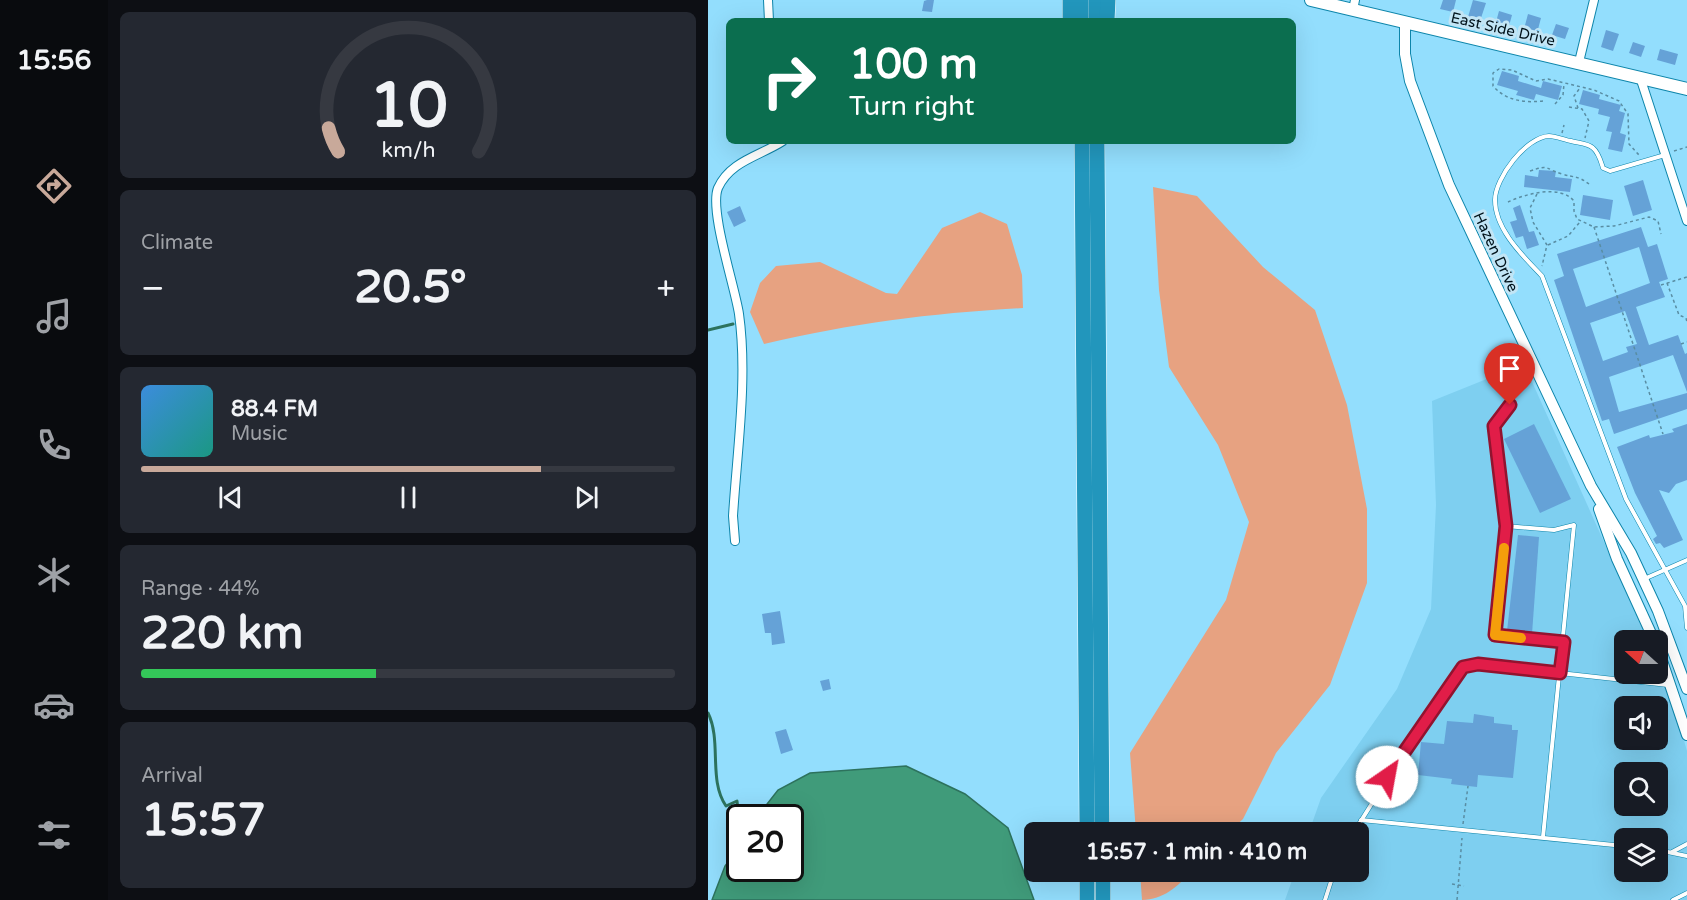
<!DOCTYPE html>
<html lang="en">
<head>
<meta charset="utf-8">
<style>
  body { margin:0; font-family:"Varela Round",sans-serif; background:#242831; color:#f1f3f6; height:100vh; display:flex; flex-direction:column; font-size:22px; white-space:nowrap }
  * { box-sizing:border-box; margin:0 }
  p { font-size:20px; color:#9ea1a6 }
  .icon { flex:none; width:33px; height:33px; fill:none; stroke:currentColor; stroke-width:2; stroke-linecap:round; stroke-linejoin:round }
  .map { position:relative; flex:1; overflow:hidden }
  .drawer { display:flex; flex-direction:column; gap:12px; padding:12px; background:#0d0f14; width:600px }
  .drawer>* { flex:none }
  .hud { position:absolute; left:18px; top:18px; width:570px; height:126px; border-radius:9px; box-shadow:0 6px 24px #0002; background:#0b6e4f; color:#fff; overflow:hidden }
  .needle { width:39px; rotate:291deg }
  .tools { position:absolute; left:906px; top:630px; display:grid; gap:12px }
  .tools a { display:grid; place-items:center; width:54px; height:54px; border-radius:9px; background:#171b24; box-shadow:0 6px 24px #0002; font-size:30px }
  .speed { position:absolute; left:18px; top:804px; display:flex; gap:12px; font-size:30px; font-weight:700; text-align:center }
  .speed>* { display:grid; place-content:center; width:78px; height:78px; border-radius:50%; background:#171b24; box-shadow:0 6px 24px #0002; line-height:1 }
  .speed .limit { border:3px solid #111; border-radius:9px; background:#fff; color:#111 }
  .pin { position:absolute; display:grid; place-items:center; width:51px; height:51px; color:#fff; margin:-62px -26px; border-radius:50% 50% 50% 0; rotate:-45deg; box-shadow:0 0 6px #0007 }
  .pin .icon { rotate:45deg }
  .me { position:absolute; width:66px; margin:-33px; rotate:33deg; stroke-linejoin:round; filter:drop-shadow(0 0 4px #0008) }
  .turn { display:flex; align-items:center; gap:21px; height:126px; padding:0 24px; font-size:27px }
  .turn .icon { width:78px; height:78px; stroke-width:2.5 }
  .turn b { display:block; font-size:42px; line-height:51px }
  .big { font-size:45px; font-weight:700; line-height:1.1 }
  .drawer .tile { flex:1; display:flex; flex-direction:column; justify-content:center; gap:9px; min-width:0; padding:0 21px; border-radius:9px; background:#242831 }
  .drawer .dial { align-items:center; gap:0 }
  .dial svg { height:156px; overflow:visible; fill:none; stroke:#363941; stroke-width:7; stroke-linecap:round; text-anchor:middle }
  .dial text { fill:#f1f3f6; stroke:none }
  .song { display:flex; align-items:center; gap:18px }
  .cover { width:72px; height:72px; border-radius:9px; background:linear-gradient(135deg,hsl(210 70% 55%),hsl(170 70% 35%)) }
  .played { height:6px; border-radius:3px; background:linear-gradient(90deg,#c8a99a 75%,#363941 75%) }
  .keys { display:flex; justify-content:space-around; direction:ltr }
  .heat { display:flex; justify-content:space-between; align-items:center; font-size:33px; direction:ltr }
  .charge { height:9px; border-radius:4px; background:linear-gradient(90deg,#34c759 44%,#363941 0) }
  .trip { position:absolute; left:316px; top:822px; width:345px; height:60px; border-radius:9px; background:#171b24; box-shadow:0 6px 24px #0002; font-weight:700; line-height:60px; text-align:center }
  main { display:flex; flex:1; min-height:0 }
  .dock { display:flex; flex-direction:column; width:108px; justify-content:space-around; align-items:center; background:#090b0e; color:#9ea1a6 }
  .dock .icon { width:42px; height:42px }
  .dock .active { color:#c8a99a }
  .dock b { font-size:27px; color:#f1f3f6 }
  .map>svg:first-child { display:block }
</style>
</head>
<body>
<main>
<nav class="dock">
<b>15:56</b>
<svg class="icon active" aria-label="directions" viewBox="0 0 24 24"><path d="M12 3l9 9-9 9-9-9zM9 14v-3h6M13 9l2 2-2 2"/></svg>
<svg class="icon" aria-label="music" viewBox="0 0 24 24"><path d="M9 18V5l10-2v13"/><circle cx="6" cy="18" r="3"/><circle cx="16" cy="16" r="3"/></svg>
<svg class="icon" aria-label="phone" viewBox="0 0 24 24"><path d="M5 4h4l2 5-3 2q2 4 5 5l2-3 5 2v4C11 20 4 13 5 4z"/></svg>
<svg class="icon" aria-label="climate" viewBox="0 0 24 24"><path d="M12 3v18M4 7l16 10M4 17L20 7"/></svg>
<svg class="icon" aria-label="car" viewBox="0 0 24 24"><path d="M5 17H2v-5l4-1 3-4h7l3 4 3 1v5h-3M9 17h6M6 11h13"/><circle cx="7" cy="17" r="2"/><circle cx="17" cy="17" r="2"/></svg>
<svg class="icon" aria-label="filters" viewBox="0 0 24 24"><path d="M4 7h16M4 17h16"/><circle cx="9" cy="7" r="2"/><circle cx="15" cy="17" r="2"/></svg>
</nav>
<section class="drawer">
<div class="tile dial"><svg viewBox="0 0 100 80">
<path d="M14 69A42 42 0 1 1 86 69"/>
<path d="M14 69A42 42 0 0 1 9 57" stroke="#c8a99a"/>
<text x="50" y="56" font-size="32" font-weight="700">10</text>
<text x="50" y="72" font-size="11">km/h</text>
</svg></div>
<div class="tile"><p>Climate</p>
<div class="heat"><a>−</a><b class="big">20.5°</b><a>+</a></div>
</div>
<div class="tile">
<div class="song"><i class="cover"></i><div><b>88.4 FM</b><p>Music</p></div></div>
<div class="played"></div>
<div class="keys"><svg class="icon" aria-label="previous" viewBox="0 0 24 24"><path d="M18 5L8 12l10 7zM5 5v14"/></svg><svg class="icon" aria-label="pause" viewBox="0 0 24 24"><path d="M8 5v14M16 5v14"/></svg><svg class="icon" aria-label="next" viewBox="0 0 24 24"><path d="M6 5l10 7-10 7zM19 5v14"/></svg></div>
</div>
<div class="tile"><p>Range · 44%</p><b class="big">220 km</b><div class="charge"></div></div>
<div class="tile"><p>Arrival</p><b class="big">15:57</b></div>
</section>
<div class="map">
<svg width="979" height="900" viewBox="0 0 979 900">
  <rect width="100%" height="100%" fill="#93defd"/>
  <path fill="#7ecff0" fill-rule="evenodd" d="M816 364 940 640H916V674H950V663L966 706 979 751V900H577L587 872H651V832H601L613 798 689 689 723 609 728 505 724 401ZM916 706H950V740H916ZM916 772H950V806H916ZM916 838H950V872H916Z"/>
  <g fill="#e7a281">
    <polygon points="445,187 489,196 555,267 607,310 639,405 659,509 659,583 622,685 568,753 535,819 521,832 428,832 422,753 518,600 541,522 510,445 461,367 451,290"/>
    <path d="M272 212 299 224 314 275 315 308C225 313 145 323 56 344L42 312 52 283 68 266 112 262 178 293 189 294 234 228Z"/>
    <path d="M432 872H483C470 886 455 900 434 900Z"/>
  </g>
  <polygon fill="#409b7a" stroke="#2d725d" stroke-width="1.5" points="198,766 257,794 300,828 326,900 4,900 17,866 31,847 32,868 82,868 82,818 49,817 70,790 102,773"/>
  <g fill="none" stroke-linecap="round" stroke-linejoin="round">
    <g stroke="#2d725d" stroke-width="3">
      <polyline points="0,330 25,324"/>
      <path d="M0 713C14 741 0 780 18 806L29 801 32 829"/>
    </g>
  </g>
  <g fill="#65a2d7" fill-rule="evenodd">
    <polygon points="219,0 226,0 224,12 214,11 216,1"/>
    <polygon points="735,0 748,0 745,12 732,9"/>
    <polygon points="765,0 778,3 772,21 760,17"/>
    <polygon points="791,11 804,15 801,26 788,22"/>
    <polygon points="820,14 833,18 829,33 816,29"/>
    <polygon points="848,24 861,28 857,39 844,35"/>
    <polygon points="898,30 911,34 905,51 893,47"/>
    <polygon points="925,42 937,46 933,57 921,53"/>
    <polygon points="952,49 970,54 967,65 949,60"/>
    <polygon points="794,71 811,76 810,81 833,88 835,81 854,86 850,100 828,94 826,100 808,95 810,91 789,85"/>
    <polygon points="875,90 892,95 891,99 913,105 911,111 917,113 912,133 918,135 914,152 900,149 904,132 898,131 902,117 890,114 891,109 871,104"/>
    <polygon points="831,170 848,171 847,177 864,179 862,192 816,187 817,175 830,177"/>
    <polygon points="935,180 944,210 925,216 916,186"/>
    <polygon points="875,195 905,200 902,220 872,215"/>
    <polygon points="812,205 821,232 826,231 831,245 819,249 815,236 808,238 802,222 809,220 805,208"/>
    <polygon points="32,206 38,221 26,227 19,212"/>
    <path d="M933 227 940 247 949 244 960 279 951 282 957 297 928 307 941 345 970 335 977 354 979 353V392L965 355 901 377 911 412 979 393V409L906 434 901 419 894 421 846 280 856 276 849 254ZM931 247 942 283 878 307 865 269ZM917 311 929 344 918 347 920 352 895 361 882 323Z"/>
    <polygon points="826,424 863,499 832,513 796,439"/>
    <polygon points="979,424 979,480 968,484 961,493 951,490 975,540 956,548 952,543 948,544 945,539 949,536 927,493 909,447 941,435 942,438 966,432 964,429"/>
    <polygon points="810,535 831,537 824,634 799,631"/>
    <polygon points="72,611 77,643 64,645 63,633 57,633 54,614"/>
    <polygon points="121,679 123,689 115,691 112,681"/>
    <polygon points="766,714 786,717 786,723 804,725 804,730 810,730 805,778 770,775 769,787 743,784 744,779 710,775 713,742 736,744 739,721 765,723"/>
    <polygon points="78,729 85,750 73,754 67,732"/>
  </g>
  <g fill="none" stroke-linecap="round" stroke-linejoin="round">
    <g stroke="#0d85aa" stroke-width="5">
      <g id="service">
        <path d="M957 155 902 171 895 168C893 162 891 153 885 148 880 143 870 143 863 141 857 140 847 136 841 136 818 137 787 178 787 200 787 230 816 257 834 276L918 499 977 606 979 628"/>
        <polyline points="802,405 786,426 798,526 787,635 856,642"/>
        <polyline points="798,526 846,530 866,525 835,837"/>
        <polyline points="936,579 979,560"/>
        <polyline points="926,681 938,674"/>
        <polyline points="653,820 916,846"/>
        <polyline points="646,832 713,725 755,667 770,664 960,685"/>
        <polyline points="950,850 979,856"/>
        <polyline points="964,852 979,844"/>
        <polyline points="617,900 626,872"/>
        <polyline points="965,900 979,893"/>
      </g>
    </g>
    <g stroke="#0d85aa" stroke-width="10">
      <g id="minor">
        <polyline points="60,0 61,21"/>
        <polyline points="645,10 647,0"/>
        <polyline points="871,62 886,0"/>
        <polyline points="932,77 979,221"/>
        <path d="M27 541 25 516C29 451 40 378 31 314 27 287 1 210 10 188 22 161 52 156 75 141"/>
      </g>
    </g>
    <g stroke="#0d85aa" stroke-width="12">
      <g id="tertiary">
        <polyline points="697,22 697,54 702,81 741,185 883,486 923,553 950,611 979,689"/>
        <polyline points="891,509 909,559 946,640"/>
        <polyline points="950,649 979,735"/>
      </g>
    </g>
    <g stroke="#0d85aa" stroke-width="14">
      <polyline id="secondary" points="603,0 979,89"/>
    </g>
    <g stroke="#fff" stroke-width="16">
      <g id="motorway">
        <polyline points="362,0 362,21"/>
        <polyline points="373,0 373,21"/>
        <polyline points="388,0 388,21"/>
        <polyline points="399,21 400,0"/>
        <polyline points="374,141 379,832"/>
        <polyline points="389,141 394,832"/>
        <polyline points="379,872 379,900"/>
        <polyline points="395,872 395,900"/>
      </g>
    </g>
    <g stroke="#598da3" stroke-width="1.5" stroke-dasharray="3 3" stroke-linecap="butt">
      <path d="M835 101C817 103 798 101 785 86V73L791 69 804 70 828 81 840 79 886 90 911 101 920 114 921 144 931 155"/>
      <polyline points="847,104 855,95 856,84"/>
      <polyline points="861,107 874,109 881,121 877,138"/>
      <polyline points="870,108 866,96 872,88"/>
      <polyline points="854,133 856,125"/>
      <polyline points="966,151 979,147"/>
      <path d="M822 171C842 164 837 169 854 174 866 178 869 175 881 184"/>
      <polyline points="829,194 822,208 825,222 839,245 834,266"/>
      <path d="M800 202C817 194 852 184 866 201V211L869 219 886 227 906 226 941 217 950 221 953 234"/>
      <polyline points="886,227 955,434"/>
      <polyline points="840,245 860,236 872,222"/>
      <polyline points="959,283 971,315 978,318 979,322"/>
      <polyline points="953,285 979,277"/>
      <polyline points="973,344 979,342"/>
      <polyline points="755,824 760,786"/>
      <polyline points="744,884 756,886"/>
      <polyline points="749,900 754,838"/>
    </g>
    <use href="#service" stroke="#fff" stroke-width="4"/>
    <use href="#minor" stroke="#fff" stroke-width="8"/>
    <use href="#tertiary" stroke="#fff" stroke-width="10"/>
    <use href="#secondary" stroke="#fff" stroke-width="12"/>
    <use href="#motorway" stroke="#2296bc" stroke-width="15"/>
  </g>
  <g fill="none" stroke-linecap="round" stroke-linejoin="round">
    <g stroke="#92132f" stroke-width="15">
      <polyline id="route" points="679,777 755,667 770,664 852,673 856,642 787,635 798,526 786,426 802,405"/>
    </g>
    <use href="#route" stroke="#e11d48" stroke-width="10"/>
    <polyline stroke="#f59e0b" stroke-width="10" points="796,548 787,635 813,638"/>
  </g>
  <g text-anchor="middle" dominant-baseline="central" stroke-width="6" stroke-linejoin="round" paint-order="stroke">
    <g font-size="15" fill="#00121a" stroke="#c2e5f5">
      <text transform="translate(795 29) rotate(13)">East Side Drive</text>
      <text transform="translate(788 252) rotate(65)">Hazen Drive</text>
    </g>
  </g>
</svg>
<div class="tools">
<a><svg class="needle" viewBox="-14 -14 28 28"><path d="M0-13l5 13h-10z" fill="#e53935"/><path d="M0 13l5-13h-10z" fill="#9ea1a6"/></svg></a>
<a><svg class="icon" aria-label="sound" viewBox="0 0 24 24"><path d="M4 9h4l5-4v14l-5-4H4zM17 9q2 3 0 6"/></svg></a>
<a><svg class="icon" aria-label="search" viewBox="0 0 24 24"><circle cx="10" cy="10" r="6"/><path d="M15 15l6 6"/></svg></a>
<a><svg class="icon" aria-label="layers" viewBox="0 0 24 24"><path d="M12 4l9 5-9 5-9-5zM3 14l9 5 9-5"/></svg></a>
</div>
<div class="speed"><div class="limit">20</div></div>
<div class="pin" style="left:802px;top:405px;background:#d93025"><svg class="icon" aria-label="arrive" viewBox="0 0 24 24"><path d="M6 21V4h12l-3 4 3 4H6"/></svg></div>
<svg class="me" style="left:679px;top:777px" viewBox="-20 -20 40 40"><circle r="19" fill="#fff"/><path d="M0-13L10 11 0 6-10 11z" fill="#e11d48"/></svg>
<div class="trip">15:57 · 1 min · 410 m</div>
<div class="hud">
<div class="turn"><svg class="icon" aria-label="right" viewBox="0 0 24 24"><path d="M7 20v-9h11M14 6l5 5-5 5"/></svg><div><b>100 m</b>Turn right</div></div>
</div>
</div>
</main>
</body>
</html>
